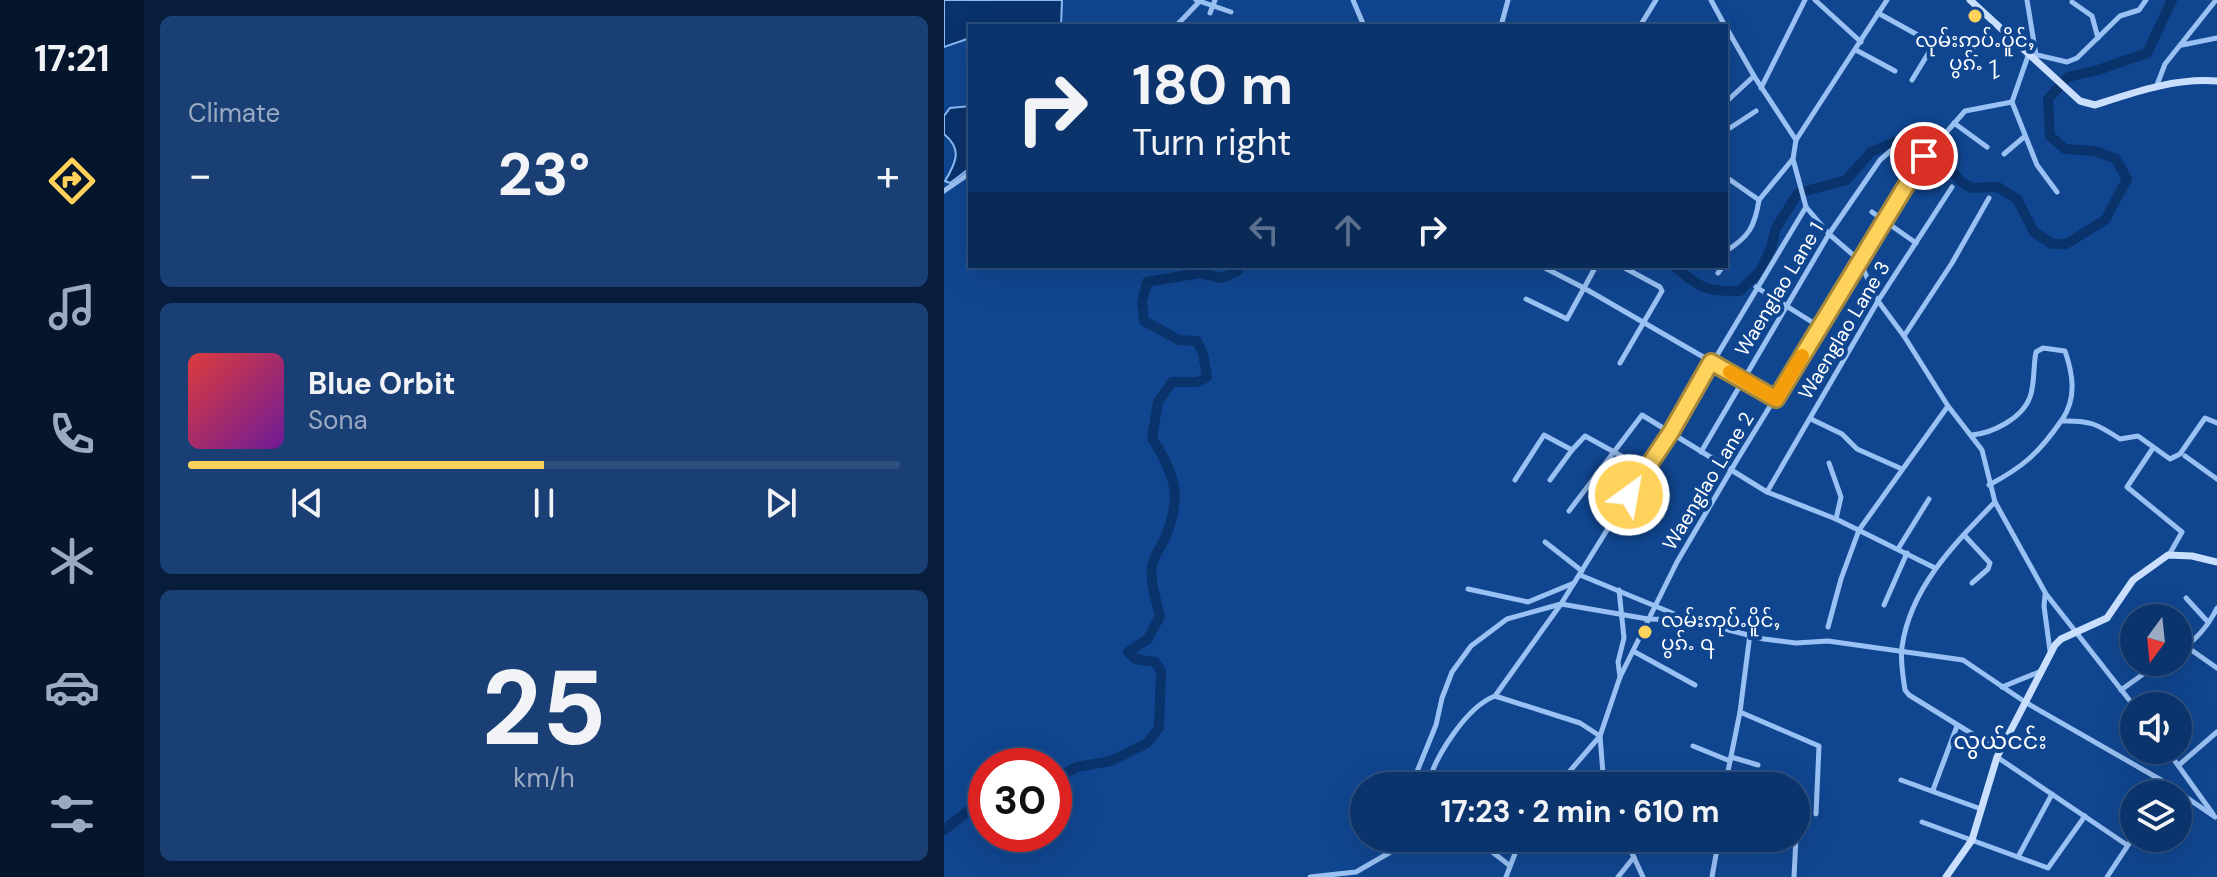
<!DOCTYPE html>
<html lang="en">
<head>
<meta charset="utf-8">
<style>
  body { margin:0; font-family:"DM Sans","Noto Sans Myanmar",sans-serif; background:#1a3f74; color:#f1f3f6; height:100vh; display:flex; flex-direction:column; font-size:30px; white-space:nowrap }
  * { box-sizing:border-box; margin:0 }
  p { font-size:26px; color:#9aaac2 }
  .icon { flex:none; width:44px; height:44px; fill:none; stroke:currentColor; stroke-width:2; stroke-linecap:round; stroke-linejoin:round }
  .map { position:relative; flex:1; overflow:hidden }
  .details { display:flex; flex-direction:column; gap:16px; padding:16px; background:#071d3b; width:800px }
  .details>* { flex:none }
  .top-card { position:absolute; left:24px; top:24px; width:760px; height:244px; border-radius:0px; box-shadow:0 8px 32px #0002,0 0 0 2px #2c4f7f; background:#0c346c; color:#f1f3f6; overflow:hidden }
  .needle { width:52px; rotate:195deg }
  .controls { position:absolute; left:1176px; top:604px; display:grid; gap:16px }
  .controls a { display:grid; place-items:center; width:72px; height:72px; border-radius:50%; background:#0c346c; box-shadow:0 8px 32px #0002,0 0 0 2px #2c4f7f; font-size:40px }
  .speed { position:absolute; left:24px; top:748px; display:flex; gap:16px; font-size:40px; font-weight:700; text-align:center }
  .speed>* { display:grid; place-content:center; width:104px; height:104px; border-radius:50%; background:#0c346c; box-shadow:0 8px 32px #0002,0 0 0 2px #2c4f7f; line-height:1 }
  .speed .limit { border:12px solid #d22; background:#fff; color:#111 }
  .pin { position:absolute; display:grid; place-items:center; width:68px; height:68px; color:#fff; margin:-34px; border:4px solid #fff; border-radius:50%; box-shadow:0 2px 8px #0007 }
  .me { position:absolute; width:88px; margin:-44px; rotate:32deg; stroke-linejoin:round; filter:drop-shadow(0 0 6px #0008) }
  .turn { display:flex; align-items:center; gap:28px; height:168px; padding:0 32px; font-size:36px }
  .turn .icon { width:104px; height:104px; stroke-width:2.5 }
  .turn b { display:block; font-size:56px; line-height:68px }
  .lanes { display:flex; align-items:center; height:76px; padding:0 32px; background:#0003; justify-content:center; gap:40px; direction:ltr }
  .lanes .off { opacity:.35 }
  .big { font-size:60px; font-weight:700; line-height:1.1 }
  .details .card { flex:1; display:flex; flex-direction:column; justify-content:center; gap:12px; min-width:0; padding:0 28px; border-radius:12px; background:#1a3f74 }
  .details .dial { align-items:center; gap:0 }
  .dial b { font-size:104px; line-height:1 }
  .song { display:flex; align-items:center; gap:24px }
  .cover { width:96px; height:96px; border-radius:12px; background:linear-gradient(135deg,hsl(0 70% 55%),hsl(280 70% 35%)) }
  .played { height:8px; border-radius:4px; background:linear-gradient(90deg,#ffd25c 50%,#2c4f7f 50%) }
  .keys { display:flex; justify-content:space-around; direction:ltr }
  .heat { display:flex; justify-content:space-between; align-items:center; font-size:44px; direction:ltr }
  .trip { position:absolute; left:406px; top:772px; width:460px; height:80px; border-radius:40px; background:#0c346c; box-shadow:0 8px 32px #0002,0 0 0 2px #2c4f7f; font-weight:700; line-height:80px; text-align:center }
  main { display:flex; flex:1; min-height:0 }
  .dock { display:flex; flex-direction:column; width:144px; justify-content:space-around; align-items:center; background:#05152b; color:#9aaac2 }
  .dock .icon { width:56px; height:56px }
  .dock .active { color:#ffd25c }
  .dock b { font-size:36px; color:#f1f3f6 }
  .map>svg:first-child { display:block }
</style>
</head>
<body>
<main>
<nav class="dock">
<b>17:21</b>
<svg class="icon active" aria-label="directions" viewBox="0 0 24 24"><path d="M12 3l9 9-9 9-9-9zM9 14v-3h6M13 9l2 2-2 2"/></svg>
<svg class="icon" aria-label="music" viewBox="0 0 24 24"><path d="M9 18V5l10-2v13"/><circle cx="6" cy="18" r="3"/><circle cx="16" cy="16" r="3"/></svg>
<svg class="icon" aria-label="phone" viewBox="0 0 24 24"><path d="M5 4h4l2 5-3 2q2 4 5 5l2-3 5 2v4C11 20 4 13 5 4z"/></svg>
<svg class="icon" aria-label="climate" viewBox="0 0 24 24"><path d="M12 3v18M4 7l16 10M4 17L20 7"/></svg>
<svg class="icon" aria-label="car" viewBox="0 0 24 24"><path d="M5 17H2v-5l4-1 3-4h7l3 4 3 1v5h-3M9 17h6M6 11h13"/><circle cx="7" cy="17" r="2"/><circle cx="17" cy="17" r="2"/></svg>
<svg class="icon" aria-label="filters" viewBox="0 0 24 24"><path d="M4 7h16M4 17h16"/><circle cx="9" cy="7" r="2"/><circle cx="15" cy="17" r="2"/></svg>
</nav>
<section class="details">
<div class="card"><p>Climate</p>
<div class="heat"><a>−</a><b class="big">23°</b><a>+</a></div>
</div>
<div class="card">
<div class="song"><i class="cover"></i><div><b>Blue Orbit</b><p>Sona</p></div></div>
<div class="played"></div>
<div class="keys"><svg class="icon" aria-label="previous" viewBox="0 0 24 24"><path d="M18 5L8 12l10 7zM5 5v14"/></svg><svg class="icon" aria-label="pause" viewBox="0 0 24 24"><path d="M8 5v14M16 5v14"/></svg><svg class="icon" aria-label="next" viewBox="0 0 24 24"><path d="M6 5l10 7-10 7zM19 5v14"/></svg></div>
</div>
<div class="card dial"><b>25</b><p>km/h</p></div>
</section>
<div class="map">
<svg width="1273" height="877" viewBox="0 0 1273 877">
  <rect width="100%" height="100%" fill="#104690"/>
  <g fill="#0a326b" stroke="#8cbcf6" stroke-width="2">
    <polygon points="0,0 118,0 117,26 26,26 26,38 0,47"/>
    <path d="M26 106V168L6 183 1 181C13 161 18 149 0 134V116L6 108Z"/>
  </g>
  <g fill="none" stroke-linecap="round" stroke-linejoin="round">
    <g stroke="#0a326b" stroke-width="10">
      <path d="M730 266C757 288 761 292 796 291L816 271 827 248 832 228 854 193 902 180 927 152 950 142 971 146 997 157 1017 182 1028 188 1054 187 1073 199 1090 232 1108 244H1122L1161 220 1183 179 1172 159 1151 151 1121 149 1106 136 1104 99 1124 77 1154 70 1203 53 1228 0"/>
      <path d="M110 779 133 767 167 761 203 743 215 728 217 671 211 662 191 659 184 652 204 639 216 616C212 600 206 583 208 566 209 557 217 547 221 538 239 496 231 475 208 438L214 402 228 382H254L263 377 259 354 253 341 235 340 200 321 198 301 203 282 256 273 278 278 294 271V266"/>
      <polyline points="0,830 34,803 42,800"/>
    </g>
    <g stroke="#9ac1f3" stroke-width="5">
      <polyline points="252,0 287,12"/>
      <polyline points="409,0 420,26"/>
      <polyline points="767,0 781,26"/>
      <polyline points="871,0 917,42"/>
      <polyline points="943,0 852,140 849,159 862,207 885,234 915,260 934,301 960,336 1004,406 1038,450 1051,502 1102,594 1190,706"/>
      <polyline points="1083,0 1092,55"/>
      <polyline points="1128,2 1148,16 1154,38"/>
      <polyline points="266,13 271,0"/>
      <polyline points="934,13 990,44 968,80"/>
      <polyline points="232,26 256,1"/>
      <polyline points="511,26 523,26"/>
      <polyline points="557,26 564,0"/>
      <polyline points="696,26 712,0"/>
      <polyline points="782,27 810,76 852,140"/>
      <polyline points="1238,45 1273,38"/>
      <polyline points="912,50 951,71"/>
      <polyline points="1213,85 1221,64 1272,0"/>
      <polyline points="817,88 861,0"/>
      <polyline points="782,102 810,76"/>
      <polyline points="1010,123 1043,147"/>
      <polyline points="786,128 812,111"/>
      <polyline points="992,144 1021,111 1068,102"/>
      <polyline points="1060,154 1080,137"/>
      <polyline points="782,177 815,200 848,160"/>
      <polyline points="0,191 26,173"/>
      <polyline points="1113,192 1093,165 1068,102 1085,53 1123,62 1133,58 1176,16 1195,10 1202,0"/>
      <polyline points="928,212 972,243"/>
      <path d="M782 251C805 237 811 226 815 200"/>
      <polyline points="652,266 640,288 832,399"/>
      <polyline points="774,273 777,269 776,266"/>
      <polyline points="812,287 876,327"/>
      <polyline points="582,299 623,319 640,288 597,266"/>
      <polyline points="960,336 1008,263 1045,198"/>
      <polyline points="676,363 718,291 716,287 677,266"/>
      <polyline points="867,419 898,434 913,449 958,469"/>
      <path d="M1028 435C1048 433 1078 419 1086 397 1091 384 1089 366 1092 352L1099 348 1121 351C1129 374 1133 398 1118 420"/>
      <polyline points="1209,448 1183,487 1238,532 1225,555"/>
      <polyline points="757,452 885,234 936,160 950,148"/>
      <polyline points="1241,456 1273,479"/>
      <polyline points="885,463 897,497 892,519"/>
      <polyline points="571,480 600,435 628,450 641,436 701,469"/>
      <polyline points="606,480 628,450"/>
      <path d="M1045 485C1079 467 1095 453 1117 421 1146 420 1153 424 1176 439L1194 436 1226 459 1236 454 1261 418 1273 423"/>
      <polyline points="823,492 934,301 1008,187"/>
      <path d="M1051 502C1011 543 966 588 958 647 956 660 959 676 961 690L965 695 1056 751"/>
      <polyline points="625,511 698,415 823,492 892,519 991,568"/>
      <polyline points="1020,535 1046,563 1044,569 1028,583"/>
      <polyline points="601,542 638,571"/>
      <polyline points="954,549 985,499"/>
      <polyline points="636,575 745,620 820,639 852,643 884,641 1019,660 1081,702 1217,780 1271,817"/>
      <polyline points="524,589 584,602 630,583"/>
      <polyline points="675,590 680,638 674,662 676,677"/>
      <polyline points="1101,595 1100,606 1106,651"/>
      <polyline points="1242,598 1264,622"/>
      <polyline points="940,605 963,553"/>
      <polyline points="884,627 897,579 915,530 1004,406"/>
      <polyline points="1243,647 1273,668"/>
      <polyline points="689,651 751,685"/>
      <path d="M1234 651C1250 643 1265 625 1273 608"/>
      <polyline points="1058,687 1095,672"/>
      <polyline points="1177,690 1216,662"/>
      <polyline points="796,712 875,746 872,814"/>
      <polyline points="749,746 786,761"/>
      <polyline points="1223,750 1269,814"/>
      <polyline points="787,757 814,765"/>
      <polyline points="1053,757 1183,845"/>
      <polyline points="1235,765 1273,732"/>
      <polyline points="957,780 1037,809"/>
      <polyline points="472,786 472,774 492,725 498,698 508,672 527,646 563,619 617,604 701,469 727,432 862,207"/>
      <path d="M483 786C491 757 522 707 551 696"/>
      <polyline points="613,786 656,736 676,677 733,562 793,460 980,156"/>
      <polyline points="660,786 656,736 636,723 551,696 617,604 704,619 743,620"/>
      <polyline points="781,786 796,712 806,634"/>
      <polyline points="989,790 1013,726"/>
      <polyline points="1211,794 1217,781"/>
      <polyline points="978,822 1104,868 1141,816"/>
      <polyline points="681,838 699,877"/>
      <polyline points="688,853 707,838"/>
      <polyline points="1074,857 1108,794"/>
      <polyline points="366,877 412,872 464,842 480,840 519,839 538,844 565,865"/>
      <polyline points="562,877 577,838"/>
      <polyline points="674,877 690,857"/>
      <polyline points="768,877 775,838"/>
      <polyline points="850,877 852,838"/>
      <polyline points="1163,877 1190,836"/>
    </g>
    <g stroke="#c9dffd" stroke-width="7">
      <path d="M1026 0 1136 101 1151 105C1191 92 1230 78 1273 81"/>
      <polyline points="1002,877 1028,840 1053,757 1111,645 1117,639 1163,618 1189,580 1224,555 1248,556 1273,562"/>
    </g>
  </g>
  <g fill="none" stroke-linecap="round" stroke-linejoin="round">
    <g stroke="#a6883c" stroke-width="20">
      <polyline id="route" points="685,495 727,432 767,362 832,399 980,156"/>
    </g>
    <use href="#route" stroke="#ffd25c" stroke-width="14"/>
    <polyline stroke="#f59e0b" stroke-width="14" points="786,372 832,399 858,356"/>
  </g>
  <g fill="#ffd25c" stroke="#104690" stroke-width="3">
    <circle cx="1031" cy="16" r="8"/>
    <circle cx="701" cy="632" r="8"/>
  </g>
  <g text-anchor="middle" dominant-baseline="central" stroke-width="8" stroke-linejoin="round" paint-order="stroke">
    <g font-size="20" fill="#fff" stroke="#104690">
      <text x="1031" y="40">လုမ်းဢုပ်ႉပိူင်ႇ<tspan x="1031" dy="23">ပွၵ်ႉ ႑</tspan></text>
      <text x="717" y="620" text-anchor="start">လုမ်းဢုပ်ႉပိူင်ႇ<tspan x="717" dy="23">ပွၵ်ႉ ႖</tspan></text>
    </g>
    <g font-size="20" fill="#fff" stroke="#104690">
      <text transform="translate(835 289) rotate(-59)">Waenglao Lane 1</text>
      <text transform="translate(900 330) rotate(-59)">Waenglao Lane 3</text>
      <text transform="translate(764 481) rotate(-59)">Waenglao Lane 2</text>
    </g>
    <g font-size="24" fill="#fff" stroke="#104690">
      <text x="1056" y="740">လွယ်ငင်း</text>
    </g>
  </g>
</svg>
<div class="controls">
<a><svg class="needle" viewBox="-14 -14 28 28"><path d="M0-13l5 13h-10z" fill="#e53935"/><path d="M0 13l5-13h-10z" fill="#9aaac2"/></svg></a>
<a><svg class="icon" aria-label="sound" viewBox="0 0 24 24"><path d="M4 9h4l5-4v14l-5-4H4zM17 9q2 3 0 6"/></svg></a>
<a><svg class="icon" aria-label="layers" viewBox="0 0 24 24"><path d="M12 4l9 5-9 5-9-5zM3 14l9 5 9-5"/></svg></a>
</div>
<div class="speed"><div class="limit">30</div></div>
<div class="pin" style="left:980px;top:156px;background:#d93025"><svg class="icon" aria-label="arrive" viewBox="0 0 24 24"><path d="M6 21V4h12l-3 4 3 4H6"/></svg></div>
<svg class="me" style="left:685px;top:495px" viewBox="-20 -20 40 40"><circle r="17" fill="#ffd25c" stroke="#fff" stroke-width="3"/><path d="M0-11L8 9 0 5-8 9z" fill="#fff"/></svg>
<div class="trip">17:23 · 2 min · 610 m</div>
<div class="top-card">
<div class="turn"><svg class="icon" aria-label="right" viewBox="0 0 24 24"><path d="M7 20v-9h11M14 6l5 5-5 5"/></svg><div><b>180 m</b>Turn right</div></div>
<div class="lanes"><svg class="icon off" aria-label="left" viewBox="0 0 24 24"><path d="M17 20v-9H6M10 6l-5 5 5 5"/></svg><svg class="icon off" aria-label="ahead" viewBox="0 0 24 24"><path d="M12 20V5M6 11l6-6 6 6"/></svg><svg class="icon" aria-label="right" viewBox="0 0 24 24"><path d="M7 20v-9h11M14 6l5 5-5 5"/></svg></div>
</div>
</div>
</main>
</body>
</html>
